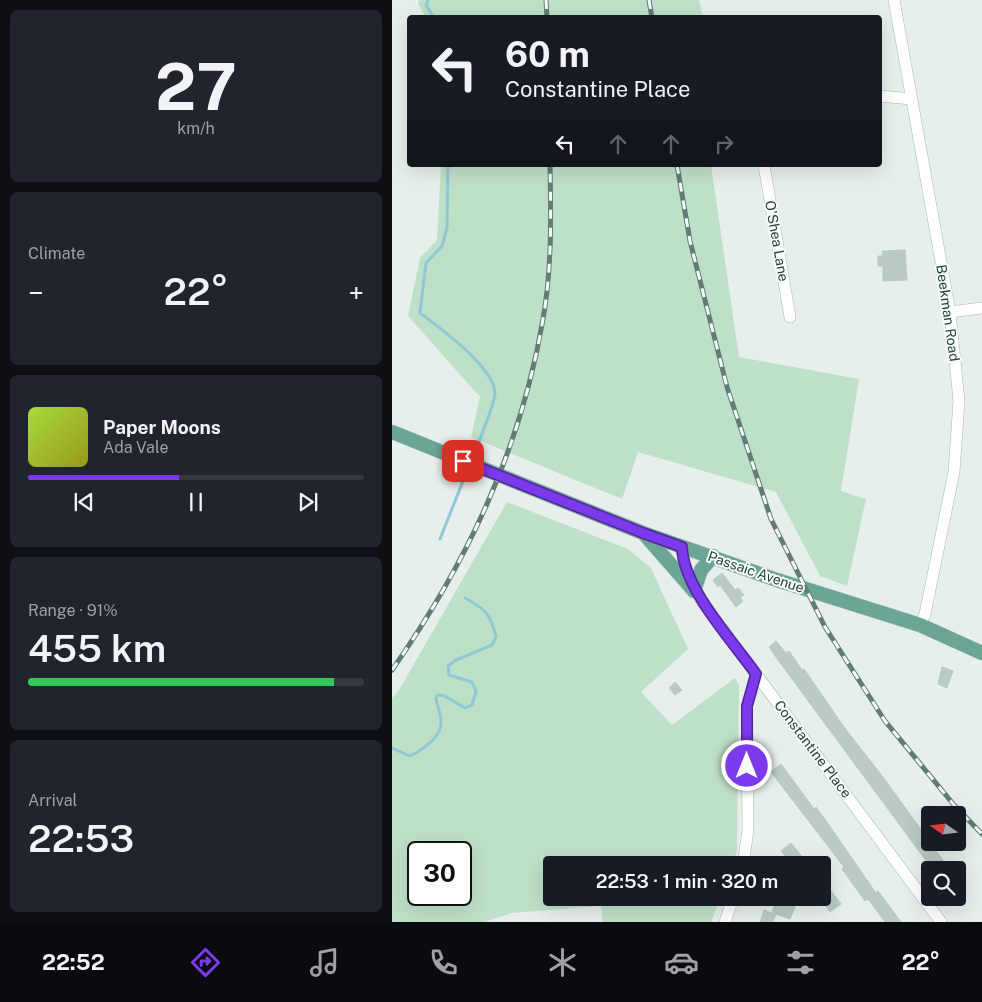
<!DOCTYPE html>
<html lang="en">
<head>
<meta charset="utf-8">
<style>
  body { margin:0; font-family:"Public Sans",sans-serif; background:#20242c; color:#f1f3f6; height:100vh; display:flex; flex-direction:column; font-size:19px; white-space:nowrap }
  * { box-sizing:border-box; margin:0 }
  p { font-size:16px; color:#9ea1a6 }
  .icon { flex:none; width:28px; height:28px; fill:none; stroke:currentColor; stroke-width:2; stroke-linecap:round; stroke-linejoin:round }
  .map { position:relative; flex:1; overflow:hidden }
  .sheet { display:flex; flex-direction:column; gap:10px; padding:10px; background:#0d0f14; width:392px }
  .sheet>* { flex:none }
  .hud { position:absolute; left:15px; top:15px; width:475px; height:152px; border-radius:5px; box-shadow:0 5px 20px #0002; background:#171b24; color:#f1f3f6; overflow:hidden }
  .needle { width:32px; rotate:284deg }
  .tools { position:absolute; left:529px; top:806px; display:grid; gap:10px }
  .tools a { display:grid; place-items:center; width:45px; height:45px; border-radius:5px; background:#171b24; box-shadow:0 5px 20px #0002; font-size:25px }
  .speed { position:absolute; left:15px; top:841px; display:flex; gap:10px; font-size:25px; font-weight:700; text-align:center }
  .speed>* { display:grid; place-content:center; width:65px; height:65px; border-radius:50%; background:#171b24; box-shadow:0 5px 20px #0002; line-height:1 }
  .speed .limit { border:2px solid #111; border-radius:8px; background:#fff; color:#111 }
  .pin { position:absolute; display:grid; place-items:center; width:42px; height:42px; color:#fff; margin:-21px; border-radius:10px; box-shadow:0 2px 8px #0006 }
  .me { position:absolute; width:55px; margin:-28px; rotate:0deg; stroke-linejoin:round; filter:drop-shadow(0 0 4px #0008) }
  .turn { display:flex; align-items:center; gap:18px; height:105px; padding:0 15px; font-size:22px }
  .turn .icon { width:65px; height:65px; stroke-width:2.5 }
  .turn b { display:block; font-size:35px; line-height:42px }
  .lanes { display:flex; align-items:center; height:48px; padding:0 15px; background:#0003; justify-content:center; gap:25px; direction:ltr }
  .lanes .off { opacity:.35 }
  .big { font-size:38px; font-weight:600; line-height:1.1 }
  .sheet .card { flex:1; display:flex; flex-direction:column; justify-content:center; gap:8px; min-width:0; padding:0 18px; border-radius:8px; background:#20242c }
  .sheet .dial { align-items:center; gap:0 }
  .dial b { font-size:65px; line-height:1 }
  .song { display:flex; align-items:center; gap:15px }
  .cover { width:60px; height:60px; border-radius:8px; background:linear-gradient(135deg,hsl(80 70% 55%),hsl(60 70% 35%)) }
  .played { height:5px; border-radius:2px; background:linear-gradient(90deg,#7c3aed 45%,#363941 45%) }
  .keys { display:flex; justify-content:space-around; direction:ltr }
  .heat { display:flex; justify-content:space-between; align-items:center; font-size:28px; direction:ltr }
  .charge { height:8px; border-radius:4px; background:linear-gradient(90deg,#34c759 91%,#363941 0) }
  .trip { position:absolute; left:151px; top:856px; width:288px; height:50px; border-radius:5px; background:#171b24; box-shadow:0 5px 20px #0002; font-weight:600; line-height:50px; text-align:center }
  .dock { display:flex; height:80px; justify-content:space-around; align-items:center; background:#090b0e; color:#9ea1a6 }
  .dock .icon { width:35px; height:35px }
  .dock .on { color:#7c3aed }
  .dock b { font-size:22px; color:#f1f3f6 }
  main { display:flex; flex:1; min-height:0 }
  .map>svg:first-child { display:block }
</style>
</head>
<body>
<main>
<section class="sheet">
<div class="card dial"><b>27</b><p>km/h</p></div>
<div class="card"><p>Climate</p>
<div class="heat"><a>−</a><b class="big">22°</b><a>+</a></div>
</div>
<div class="card">
<div class="song"><i class="cover"></i><div><b>Paper Moons</b><p>Ada Vale</p></div></div>
<div class="played"></div>
<div class="keys"><svg class="icon" aria-label="previous" viewBox="0 0 24 24"><path d="M18 5L8 12l10 7zM5 5v14"/></svg><svg class="icon" aria-label="pause" viewBox="0 0 24 24"><path d="M8 5v14M16 5v14"/></svg><svg class="icon" aria-label="next" viewBox="0 0 24 24"><path d="M6 5l10 7-10 7zM19 5v14"/></svg></div>
</div>
<div class="card"><p>Range · 91%</p><b class="big">455 km</b><div class="charge"></div></div>
<div class="card"><p>Arrival</p><b class="big">22:53</b></div>
</section>
<div class="map">
<svg width="590" height="922" viewBox="0 0 590 922">
  <rect width="100%" height="100%" fill="#e6efeb"/>
  <g fill="#bfe0c8" fill-rule="evenodd">
    <polygon points="27,0 307,0 311,17 33,17 26,3"/>
    <polygon points="49,165 319,165 347,357 467,379 449,491 474,499 455,586 428,576 384,492 246,452 230,499 79,437 88,397 16,316 28,258 45,240"/>
    <path d="M115 502 236 549 259 568 296 649 249 692 280 725 343 678 347 685 345 850 340 865H160V898H328L319 922H211L209 906 120 913 92 922H0V698L7 690ZM69 852V895H26V852Z"/>
  </g>
  <g fill="none" stroke-linecap="round" stroke-linejoin="round">
    <g stroke="#8ec9d4" stroke-width="3">
      <polyline points="36,0 34,5 42,18"/>
      <path d="M56 165 55 228 50 246 34 263 28 313C48 328 102 367 103 393 103 404 87 440 83 452"/>
      <polyline points="48,539 73,476"/>
      <path d="M0 748 18 756C30 750 50 737 49 722 49 714 45 706 44 698L46 695 53 696 73 708 80 705 84 691 80 682 57 675 56 666 64 660 100 645 104 637C99 614 93 609 73 598"/>
    </g>
  </g>
  <g fill="#bbcac4" stroke="#b8c9c2">
    <polygon points="513,250 515,280 491,281 491,266 486,266 486,256 491,256 490,251"/>
    <polygon points="330,573 343,590 346,588 352,595 348,598 351,601 344,607 328,585 326,587 321,580"/>
    <polygon points="384,641 394,653 397,651 410,670 412,669 452,727 494,781 558,870 544,870 540,864 538,866 386,660 377,647"/>
    <polygon points="550,667 561,671 555,688 546,684"/>
    <polygon points="283,682 290,690 283,695 277,688"/>
    <polygon points="389,764 422,809 424,807 439,828 484,893 486,891 509,922 493,922 476,899 473,901 450,869 452,867 379,772"/>
    <polygon points="399,843 411,858 409,860 413,865 400,865 389,851"/>
    <polygon points="437,888 449,904 438,912 430,901 430,893"/>
    <polygon points="384,901 403,907 398,919 384,914 381,922 368,922 372,910 380,913"/>
  </g>
  <g fill="none" stroke-linecap="round" stroke-linejoin="round">
    <g stroke="#a8b8b2" stroke-width="12">
      <g id="minor">
        <polyline points="502,0 558,312 567,401 562,472 533,614 528,625"/>
        <polyline points="488,96 519,99"/>
        <polyline points="372,165 398,317"/>
        <polyline points="558,312 590,308"/>
        <polyline points="290,547 292,566 302,591 549,922"/>
        <polyline points="351,865 356,830 355,706 364,674"/>
        <polyline points="333,922 341,898"/>
      </g>
    </g>
    <g stroke="#c2cac8" stroke-width="15">
      <g id="major">
        <polyline points="0,432 251,533 385,580 528,625 590,653"/>
        <polyline points="253,535 302,591"/>
        <polyline points="302,591 309,570 321,556"/>
      </g>
    </g>
    <use href="#minor" stroke="#fff" stroke-width="11"/>
    <use href="#major" stroke="#6aa596" stroke-width="14"/>
    <g stroke="#5f7d75" stroke-width="5">
      <g id="rail">
        <polyline points="154,0 155,18"/>
        <polyline points="257,0 260,18"/>
        <polyline points="285,165 298,241 335,387 379,519 433,627 493,721 562,805 590,834"/>
        <path d="M0 670C75 563 129 449 151 319 160 269 159 216 158 165"/>
      </g>
    </g>
    <use href="#rail" stroke="#f7fbf9" stroke-width="3" stroke-dasharray="9" stroke-linecap="butt"/>
  </g>
  <g fill="none" stroke-linecap="round" stroke-linejoin="round">
    <g stroke="#51269a" stroke-width="12">
      <path id="route" d="M71 461 251 533 290 547C291 588 340 640 364 674L355 706V766"/>
    </g>
    <use href="#route" stroke="#7c3aed" stroke-width="9"/>
  </g>
  <g text-anchor="middle" dominant-baseline="central" stroke-width="4" stroke-linejoin="round" paint-order="stroke">
    <g font-size="14" fill="#24423a" stroke="#f7fbf9">
      <text transform="translate(385 241) rotate(80)">O'Shea Lane</text>
      <text transform="translate(556 313) rotate(82)">Beekman Road</text>
      <text transform="translate(364 572) rotate(19)">Passaic Avenue</text>
      <text transform="translate(421 749) rotate(53)">Constantine Place</text>
    </g>
  </g>
</svg>
<div class="tools">
<a><svg class="needle" viewBox="-14 -14 28 28"><path d="M0-13l5 13h-10z" fill="#e53935"/><path d="M0 13l5-13h-10z" fill="#9ea1a6"/></svg></a>
<a><svg class="icon" aria-label="search" viewBox="0 0 24 24"><circle cx="10" cy="10" r="6"/><path d="M15 15l6 6"/></svg></a>
</div>
<div class="speed"><div class="limit">30</div></div>
<div class="pin" style="left:71px;top:461px;background:#d93025"><svg class="icon" aria-label="arrive" viewBox="0 0 24 24"><path d="M6 21V4h12l-3 4 3 4H6"/></svg></div>
<svg class="me" style="left:355px;top:766px" viewBox="-20 -20 40 40"><circle r="17" fill="#7c3aed" stroke="#fff" stroke-width="3"/><path d="M0-11L8 9 0 5-8 9z" fill="#fff"/></svg>
<div class="trip">22:53 · 1 min · 320 m</div>
<div class="hud">
<div class="turn"><svg class="icon" aria-label="left" viewBox="0 0 24 24"><path d="M17 20v-9H6M10 6l-5 5 5 5"/></svg><div><b>60 m</b>Constantine Place</div></div>
<div class="lanes"><svg class="icon" aria-label="left" viewBox="0 0 24 24"><path d="M17 20v-9H6M10 6l-5 5 5 5"/></svg><svg class="icon off" aria-label="ahead" viewBox="0 0 24 24"><path d="M12 20V5M6 11l6-6 6 6"/></svg><svg class="icon off" aria-label="ahead" viewBox="0 0 24 24"><path d="M12 20V5M6 11l6-6 6 6"/></svg><svg class="icon off" aria-label="right" viewBox="0 0 24 24"><path d="M7 20v-9h11M14 6l5 5-5 5"/></svg></div>
</div>
</div>
</main>
<nav class="dock">
<b>22:52</b>
<svg class="icon on" aria-label="directions" viewBox="0 0 24 24"><path d="M12 3l9 9-9 9-9-9zM9 14v-3h6M13 9l2 2-2 2"/></svg>
<svg class="icon" aria-label="music" viewBox="0 0 24 24"><path d="M9 18V5l10-2v13"/><circle cx="6" cy="18" r="3"/><circle cx="16" cy="16" r="3"/></svg>
<svg class="icon" aria-label="phone" viewBox="0 0 24 24"><path d="M5 4h4l2 5-3 2q2 4 5 5l2-3 5 2v4C11 20 4 13 5 4z"/></svg>
<svg class="icon" aria-label="climate" viewBox="0 0 24 24"><path d="M12 3v18M4 7l16 10M4 17L20 7"/></svg>
<svg class="icon" aria-label="car" viewBox="0 0 24 24"><path d="M5 17H2v-5l4-1 3-4h7l3 4 3 1v5h-3M9 17h6M6 11h13"/><circle cx="7" cy="17" r="2"/><circle cx="17" cy="17" r="2"/></svg>
<svg class="icon" aria-label="filters" viewBox="0 0 24 24"><path d="M4 7h16M4 17h16"/><circle cx="9" cy="7" r="2"/><circle cx="15" cy="17" r="2"/></svg>
<b>22°</b>
</nav>
</body>
</html>
